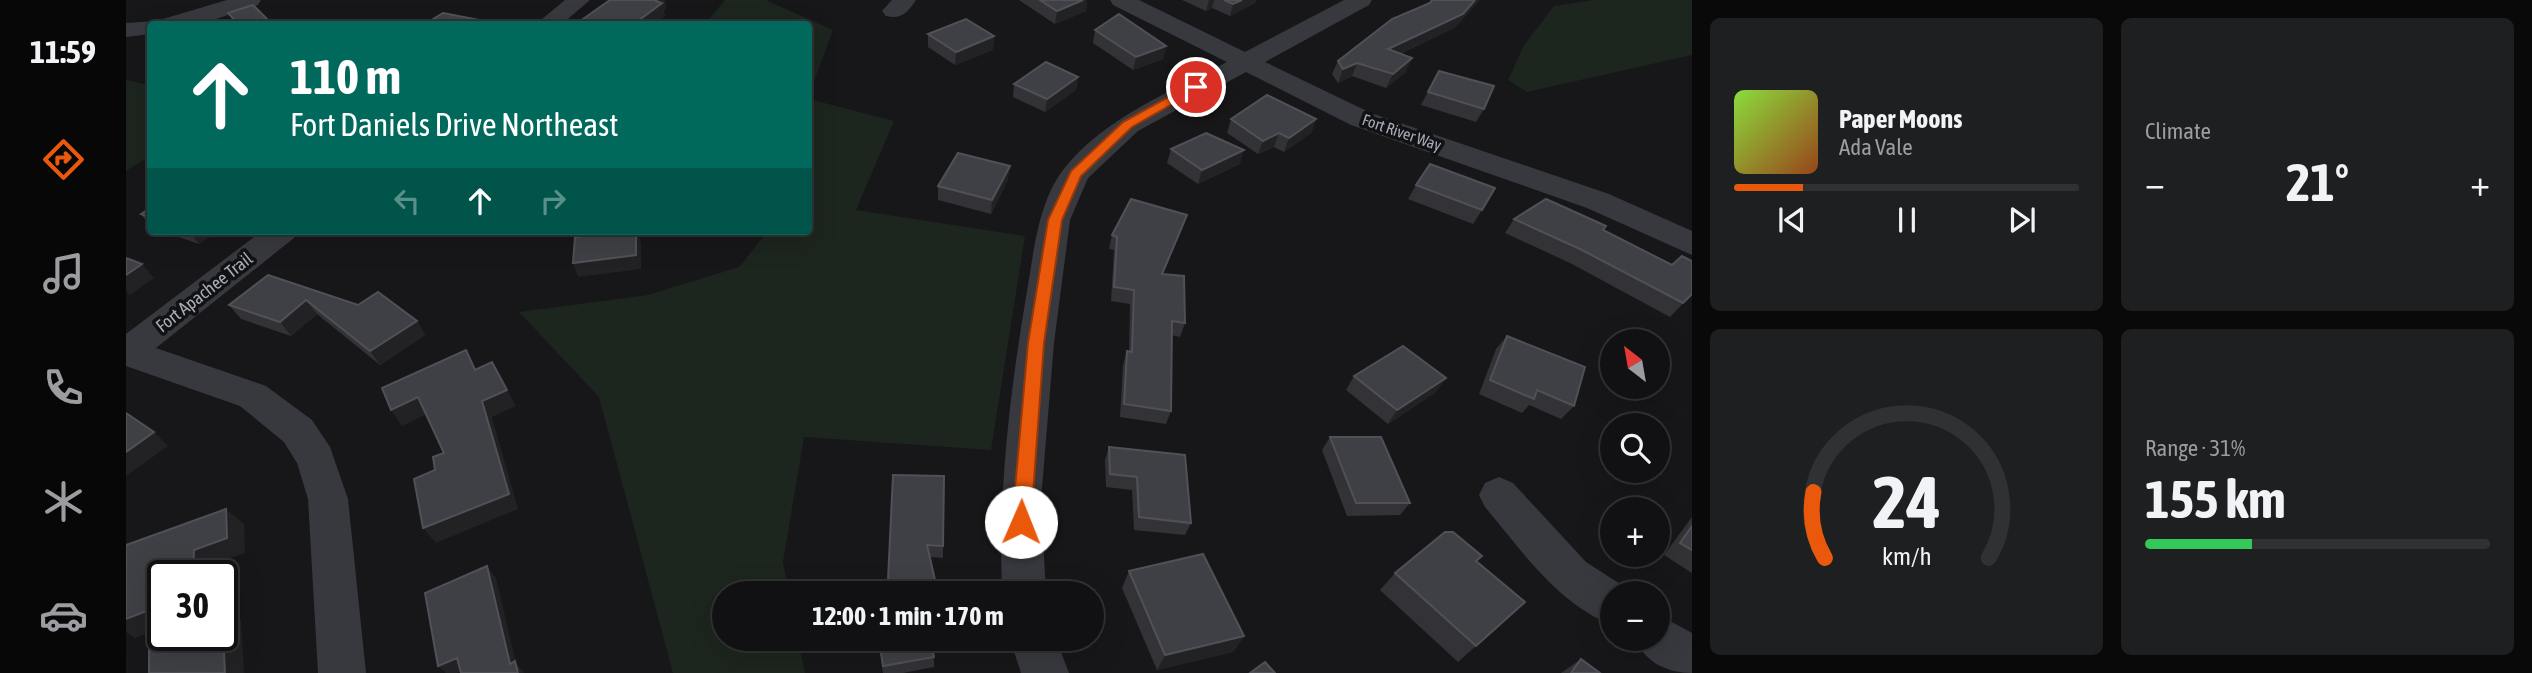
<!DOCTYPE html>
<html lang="en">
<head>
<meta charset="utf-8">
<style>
  body { margin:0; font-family:"Asap Condensed",sans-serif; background:#1e1f21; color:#f1f3f6; height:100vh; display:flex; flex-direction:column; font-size:26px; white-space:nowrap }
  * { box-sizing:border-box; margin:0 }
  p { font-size:23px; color:#9c9da0 }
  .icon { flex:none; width:38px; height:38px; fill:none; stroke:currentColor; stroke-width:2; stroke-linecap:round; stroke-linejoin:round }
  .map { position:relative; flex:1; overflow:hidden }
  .details { display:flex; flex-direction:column; gap:18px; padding:18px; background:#09090a; width:840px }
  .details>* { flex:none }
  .guide { position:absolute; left:21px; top:21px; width:665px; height:214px; border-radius:7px; box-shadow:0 7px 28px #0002,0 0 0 2px #303133; background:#00695c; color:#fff; overflow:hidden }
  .needle { width:46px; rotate:329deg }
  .tools { position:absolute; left:1474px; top:329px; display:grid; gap:14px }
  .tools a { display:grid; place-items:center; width:70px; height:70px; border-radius:50%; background:#111113; box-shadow:0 7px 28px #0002,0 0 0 2px #303133; font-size:35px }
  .speed { position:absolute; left:21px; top:560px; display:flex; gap:14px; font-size:35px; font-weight:700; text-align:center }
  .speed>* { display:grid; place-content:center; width:91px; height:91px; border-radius:50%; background:#111113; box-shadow:0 7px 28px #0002,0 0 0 2px #303133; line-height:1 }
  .speed .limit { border:4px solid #111; border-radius:10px; background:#fff; color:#111 }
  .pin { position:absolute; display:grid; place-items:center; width:60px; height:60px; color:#fff; margin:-30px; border:4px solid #fff; border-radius:50%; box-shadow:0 2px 7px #0007 }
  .me { position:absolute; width:77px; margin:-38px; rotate:1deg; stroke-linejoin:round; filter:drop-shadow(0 0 5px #0008) }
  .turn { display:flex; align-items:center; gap:24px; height:147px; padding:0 28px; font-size:32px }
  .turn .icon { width:91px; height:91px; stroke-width:2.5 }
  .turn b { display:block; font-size:49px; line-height:60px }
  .lanes { display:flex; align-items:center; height:66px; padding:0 28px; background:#0003; justify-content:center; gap:35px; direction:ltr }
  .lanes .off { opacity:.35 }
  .big { font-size:52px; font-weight:700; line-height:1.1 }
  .details .widget { flex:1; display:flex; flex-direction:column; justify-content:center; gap:10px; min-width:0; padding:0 24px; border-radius:10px; background:#1e1f21 }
  .details .dial { align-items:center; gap:0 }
  .dial svg { height:182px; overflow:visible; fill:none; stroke:#303133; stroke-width:7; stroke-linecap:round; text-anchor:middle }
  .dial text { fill:#f1f3f6; stroke:none }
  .song { display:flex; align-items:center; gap:21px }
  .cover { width:84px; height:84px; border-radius:10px; background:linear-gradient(135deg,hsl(90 70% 55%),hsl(20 70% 35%)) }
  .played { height:7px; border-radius:4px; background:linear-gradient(90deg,#ea580c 20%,#303133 20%) }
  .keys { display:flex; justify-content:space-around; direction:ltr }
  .heat { display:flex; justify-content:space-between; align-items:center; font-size:38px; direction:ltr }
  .charge { height:10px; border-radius:5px; background:linear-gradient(90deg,#34c759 31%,#303133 0) }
  .details .tiles { flex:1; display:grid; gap:18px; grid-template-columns:repeat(2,1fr) }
  .trip { position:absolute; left:586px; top:581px; width:392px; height:70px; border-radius:35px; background:#111113; box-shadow:0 7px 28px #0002,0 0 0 2px #303133; font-weight:700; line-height:70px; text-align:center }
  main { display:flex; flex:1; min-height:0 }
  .tabs { display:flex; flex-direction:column; width:126px; justify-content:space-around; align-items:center; background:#070708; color:#9c9da0 }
  .tabs .icon { width:49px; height:49px }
  .tabs .active { color:#ea580c }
  .tabs b { font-size:32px; color:#f1f3f6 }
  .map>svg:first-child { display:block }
</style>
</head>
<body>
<main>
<nav class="tabs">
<b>11:59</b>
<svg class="icon active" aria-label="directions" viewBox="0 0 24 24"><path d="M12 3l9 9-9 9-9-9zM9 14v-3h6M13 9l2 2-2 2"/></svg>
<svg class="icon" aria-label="music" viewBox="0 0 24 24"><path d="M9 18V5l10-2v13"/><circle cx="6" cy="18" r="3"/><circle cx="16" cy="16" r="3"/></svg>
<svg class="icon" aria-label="phone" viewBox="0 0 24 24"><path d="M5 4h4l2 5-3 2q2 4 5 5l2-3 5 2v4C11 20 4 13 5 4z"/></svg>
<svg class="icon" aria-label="climate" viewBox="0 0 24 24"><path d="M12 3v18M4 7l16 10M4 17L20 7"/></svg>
<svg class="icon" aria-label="car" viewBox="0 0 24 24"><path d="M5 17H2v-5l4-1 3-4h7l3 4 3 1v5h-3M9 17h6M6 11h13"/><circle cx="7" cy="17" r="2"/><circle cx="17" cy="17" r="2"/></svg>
</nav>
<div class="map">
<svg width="1566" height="673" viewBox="0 0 1566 673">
  <rect width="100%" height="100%" fill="#171719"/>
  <g fill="#1c251e">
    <polygon points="599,0 640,0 707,30 683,95 682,24 579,24"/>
    <polygon points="1467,0 1566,0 1566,55 1401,92 1382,80 1398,45 1428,6"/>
    <polygon points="0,80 24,85 24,156 0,171"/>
    <polygon points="683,99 768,121 730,210 899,236 865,450 678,437 657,562 663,593 598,593 598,639 672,639 679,673 547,673 473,397 393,312 522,295 613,267 642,231 682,231"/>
  </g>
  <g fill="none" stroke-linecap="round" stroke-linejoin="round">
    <g fill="#38393e" fill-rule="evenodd">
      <polygon points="101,0 135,0 132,5 75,24 24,24 24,34 0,37 0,23 30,21"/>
      <polygon points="439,0 464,0 436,24 410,24"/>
      <path d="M766 0H790C782 12 775 20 760 16L756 11Z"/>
      <path d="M984 0H1013L1119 52 1218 0H1246L1243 5 1139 62 1245 113 1483 194 1566 231V255L1461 208 1225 125 1120 72 1012 131 962 178 944 220 928 343 915 500 920 593H876C872 492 884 391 901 291 908 251 912 203 937 170 976 119 1046 91 1101 62L987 5Z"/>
      <polygon points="136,231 173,231 168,238 30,348 140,386 186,420 204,447 222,499 240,673 192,673 182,499 171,463 158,442 114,406 0,366 0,334"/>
      <path d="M1373 477 1387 483 1460 562 1502 589 1504 593H1486V625C1431 603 1396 551 1359 507L1353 495 1359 483Z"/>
      <path d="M1531 614 1566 633V673C1541 673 1519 662 1509 639H1531Z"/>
      <polygon points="884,639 930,639 943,673 895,673"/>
    </g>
  </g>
  <g fill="#333337">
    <polygon points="893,0 961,0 960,11 929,24"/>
    <polygon points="1056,0 1130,0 1129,3 1104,16 1086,8 1080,11"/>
    <polygon points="1330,27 1274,54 1280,72 1260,88 1226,76 1212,83 1206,74 1212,61"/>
    <polygon points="969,30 1040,46 1037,59 1007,70 967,43"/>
    <polygon points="802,34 868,36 867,50 829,65 802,47"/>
    <polygon points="1313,71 1358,109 1350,122 1295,105"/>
    <polygon points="952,77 950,90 919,112 887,97 888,84"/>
    <polygon points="1105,119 1190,119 1185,133 1158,152 1148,147 1132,154 1101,133"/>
    <polygon points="1045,149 1114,164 1072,184 1041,163"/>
    <polygon points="882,180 865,214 812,200 812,186"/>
    <polygon points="1290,185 1356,210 1347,224 1282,199"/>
    <polygon points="24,208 24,226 15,214"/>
    <polygon points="1061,215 1056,229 1037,274 1059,323 1054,337 1045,335 1045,411 1040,424 994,417 997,365 1001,351 1003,352 1004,304 985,301 988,250 983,249 986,235"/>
    <polygon points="1388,219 1477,230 1566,294 1544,317 1444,263 1379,233"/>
    <polygon points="35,231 92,231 73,244"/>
    <polygon points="142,275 232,305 291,321 299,335 254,365 191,314 165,336 115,319 103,305"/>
    <polygon points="1381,336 1448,406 1435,419 1403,405 1396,413 1353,394 1370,349"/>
    <polygon points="1228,376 1320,378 1310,392 1262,424 1220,390"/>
    <polygon points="1204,437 1284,503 1274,515 1221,516 1196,450"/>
    <polygon points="983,447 1065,523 1059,535 1008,530 1006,490 980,487 979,460"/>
    <polygon points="767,475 817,546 817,558 804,557 812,593 745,593 744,583 762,580"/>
    <polygon points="1566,517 1566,573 1538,555"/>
    <polygon points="1351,561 1350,646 1332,662 1254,590 1269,573"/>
    <polygon points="1003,571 1118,636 1107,652 1031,670 996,588"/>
    <polygon points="752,639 805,639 808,657 808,667 777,673 757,673"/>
    <polygon points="1455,659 1474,673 1435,673"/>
  </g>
  <g fill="#222225">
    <polygon points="531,0 539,0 541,8 538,10 539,16 528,24 508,24"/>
    <polygon points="957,0 961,0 960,11 929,24 931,11"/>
    <polygon points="1083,0 1088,0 1086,8 1080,11"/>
    <polygon points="1116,0 1130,0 1129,3 1104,16 1107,4"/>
    <polygon points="1349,0 1354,0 1330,27 1256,62 1262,49"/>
    <polygon points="868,36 867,50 829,65 830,52"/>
    <polygon points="1040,46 1037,59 1007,70 1010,57"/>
    <polygon points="1286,58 1280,72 1260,88 1267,74"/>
    <polygon points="1231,63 1226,76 1212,83 1217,69"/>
    <polygon points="952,77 950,90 919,112 921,99"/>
    <polygon points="1190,119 1185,133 1158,152 1163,138"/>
    <polygon points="1153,133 1148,147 1132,154 1137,141"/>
    <polygon points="1118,150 1114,164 1072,184 1076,170"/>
    <polygon points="884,166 882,180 865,214 866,200"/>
    <polygon points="1061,215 1056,229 1031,288 1036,274"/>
    <polygon points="62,231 92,231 73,244"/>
    <polygon points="511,231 515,243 515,269 452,277 447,263"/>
    <polygon points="16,264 28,278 4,295 0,290 0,275"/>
    <polygon points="180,300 191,314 165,336 154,322"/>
    <polygon points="291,321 299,335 254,365 244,351"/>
    <polygon points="366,362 390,406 366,417 392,509 310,543 297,528 356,401"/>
    <polygon points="1320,378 1310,392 1262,424 1271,410"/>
    <polygon points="292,397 303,413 276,426 265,410"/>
    <polygon points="28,432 42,446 0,476 0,452"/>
    <polygon points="100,509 118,524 119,553 86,565 86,576 67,576 68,550"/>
    <polygon points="361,566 370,578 390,663 398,673 392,673 384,664"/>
    <polygon points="96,608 115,621 118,673 99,673"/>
    <polygon points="23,610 37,627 9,638 0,632 0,619"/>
    <polygon points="1118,636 1107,652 1031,670 1039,655"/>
    <polygon points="331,658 341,668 331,673 320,673 312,666"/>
  </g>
  <g fill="#3f4045" stroke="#505157" stroke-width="2">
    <polygon points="484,0 531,0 530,1 536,3 508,24 450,24"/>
    <polygon points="914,0 957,0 931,11"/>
    <polygon points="1098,0 1116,0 1107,4"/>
    <polygon points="1306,0 1349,0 1337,14 1262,49 1286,58 1267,74 1231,63 1217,69 1212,61 1266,19 1304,3"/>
    <polygon points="127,5 146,24 112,24 102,13"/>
    <polygon points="317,13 353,20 346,24 299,24"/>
    <polygon points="993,14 1040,46 1010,57 969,30"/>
    <polygon points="840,19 868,36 830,52 802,34"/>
    <polygon points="920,62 952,77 921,99 888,84"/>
    <polygon points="1313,71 1368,86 1358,109 1302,92"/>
    <polygon points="1141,95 1190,119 1163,138 1153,133 1137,141 1105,119"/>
    <polygon points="1080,133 1118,150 1076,170 1045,149"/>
    <polygon points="832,153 884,166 866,200 812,186"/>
    <polygon points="1304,164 1369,188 1356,210 1290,185"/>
    <polygon points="1005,199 1061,215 1036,274 1058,276 1059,323 1046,321 1045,411 998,404 1001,351 1006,352 1008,290 988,287 991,237 986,235"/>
    <polygon points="1420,199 1480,226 1477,230 1546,265 1556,256 1566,261 1566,294 1557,303 1454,249 1388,219"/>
    <polygon points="24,208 24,218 15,214"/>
    <polygon points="495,231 510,231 510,255 447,263 449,237"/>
    <polygon points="0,258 16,264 0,275"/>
    <polygon points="142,275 232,305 252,292 291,321 244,351 180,300 154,322 103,305"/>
    <polygon points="1381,336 1459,367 1448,406 1411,390 1408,399 1364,380"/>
    <polygon points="1277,346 1320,378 1271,410 1228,376"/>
    <polygon points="340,350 349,370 366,362 381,390 356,401 383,494 297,528 288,479 309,470 307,457 318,453 292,397 265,410 256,388"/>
    <polygon points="0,413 28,432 0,452"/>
    <polygon points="1204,437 1255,437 1284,503 1230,503"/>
    <polygon points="983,447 1059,455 1065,523 1013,517 1011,477 984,474"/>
    <polygon points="767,475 818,476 817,546 801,545 812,593 746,593 744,583 762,580"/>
    <polygon points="100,509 101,538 68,550 67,576 37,576 37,635 96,635 96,615 99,673 23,673 23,610 0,619 0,545"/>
    <polygon points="1566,526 1566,550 1554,543"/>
    <polygon points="1319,532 1327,532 1356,556 1350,561 1399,602 1350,646 1269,573"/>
    <polygon points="1077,554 1118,636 1039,655 1003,571"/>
    <polygon points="361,566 384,664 389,661 392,673 335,673 331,658 312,666 299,593"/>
    <polygon points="753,639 805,639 808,657 757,666"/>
    <polygon points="1455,659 1474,673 1445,673"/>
    <polygon points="1139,662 1149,673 1124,673"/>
  </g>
  <polygon fill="#ea580c" stroke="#983908" stroke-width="2" points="1066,84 1076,87 1006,127 955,176 936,220 918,343 905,522 902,528 895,530 888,528 886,522 902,343 922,220 945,171 997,122"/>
  <g text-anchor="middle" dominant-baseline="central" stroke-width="7" stroke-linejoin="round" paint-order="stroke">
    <g font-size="16" fill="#a8adba" stroke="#121214">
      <text transform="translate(1276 132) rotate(19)">Fort River Way</text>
    </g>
    <g font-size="18" fill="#a8adba" stroke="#121214">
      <text transform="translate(78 292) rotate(-38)">Fort Apachee Trail</text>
    </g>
  </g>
</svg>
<div class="tools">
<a><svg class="needle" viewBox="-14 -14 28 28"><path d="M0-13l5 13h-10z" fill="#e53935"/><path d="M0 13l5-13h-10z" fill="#9c9da0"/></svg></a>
<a><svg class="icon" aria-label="search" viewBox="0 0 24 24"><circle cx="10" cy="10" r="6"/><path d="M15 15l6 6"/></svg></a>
<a>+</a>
<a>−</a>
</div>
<div class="speed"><div class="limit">30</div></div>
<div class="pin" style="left:1070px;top:87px;background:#d93025"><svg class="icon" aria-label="arrive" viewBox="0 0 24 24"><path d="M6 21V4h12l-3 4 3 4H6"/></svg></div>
<svg class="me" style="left:895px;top:522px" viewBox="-20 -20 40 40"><circle r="19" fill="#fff"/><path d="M0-13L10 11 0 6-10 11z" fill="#ea580c"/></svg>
<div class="trip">12:00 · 1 min · 170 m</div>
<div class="guide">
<div class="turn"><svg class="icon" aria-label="ahead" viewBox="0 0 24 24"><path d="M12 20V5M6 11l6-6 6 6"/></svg><div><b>110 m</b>Fort Daniels Drive Northeast</div></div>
<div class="lanes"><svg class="icon off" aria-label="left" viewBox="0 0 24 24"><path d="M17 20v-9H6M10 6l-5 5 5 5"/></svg><svg class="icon" aria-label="ahead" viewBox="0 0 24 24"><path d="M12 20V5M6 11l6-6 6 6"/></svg><svg class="icon off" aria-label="right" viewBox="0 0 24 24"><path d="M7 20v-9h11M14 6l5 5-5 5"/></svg></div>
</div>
</div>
<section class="details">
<div class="tiles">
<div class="widget">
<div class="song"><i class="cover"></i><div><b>Paper Moons</b><p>Ada Vale</p></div></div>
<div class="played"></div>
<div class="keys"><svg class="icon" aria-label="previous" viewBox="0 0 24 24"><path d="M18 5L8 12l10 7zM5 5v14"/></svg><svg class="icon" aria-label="pause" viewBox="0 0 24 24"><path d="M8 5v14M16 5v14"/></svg><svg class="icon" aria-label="next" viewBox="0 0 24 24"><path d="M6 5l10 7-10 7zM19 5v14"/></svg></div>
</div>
<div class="widget"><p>Climate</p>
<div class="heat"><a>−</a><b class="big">21°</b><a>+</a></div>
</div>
<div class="widget dial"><svg viewBox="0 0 100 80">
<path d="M14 69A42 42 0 1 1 86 69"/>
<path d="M14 69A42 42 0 0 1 9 40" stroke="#ea580c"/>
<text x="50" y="56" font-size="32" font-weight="700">24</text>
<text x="50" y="72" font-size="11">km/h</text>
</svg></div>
<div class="widget"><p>Range · 31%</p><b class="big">155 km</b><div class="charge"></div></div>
</div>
</section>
</main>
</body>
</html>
